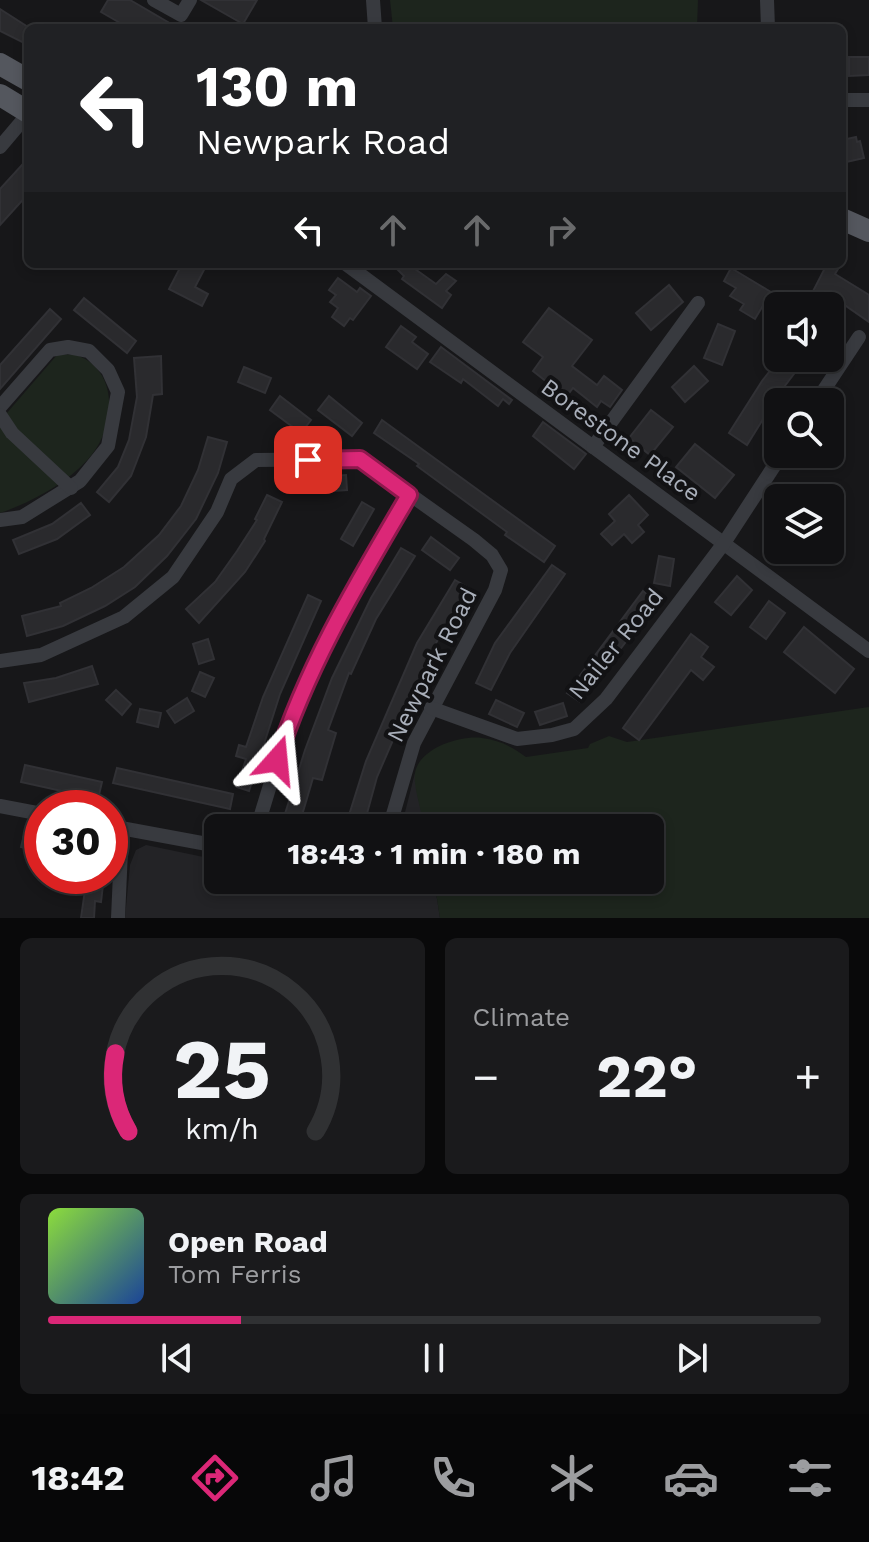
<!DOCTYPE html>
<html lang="en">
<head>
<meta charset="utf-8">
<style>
  body { margin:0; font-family:"Work Sans",sans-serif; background:#1a1a1c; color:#f1f3f6; height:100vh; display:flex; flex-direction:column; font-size:30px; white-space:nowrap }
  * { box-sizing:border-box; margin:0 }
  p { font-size:26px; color:#9c9da0 }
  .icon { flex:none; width:44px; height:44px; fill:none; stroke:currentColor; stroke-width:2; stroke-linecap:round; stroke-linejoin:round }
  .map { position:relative; height:918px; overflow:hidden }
  .details { display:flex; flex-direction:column; gap:20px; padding:20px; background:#09090a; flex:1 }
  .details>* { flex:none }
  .guide { position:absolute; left:24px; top:24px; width:822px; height:244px; border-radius:12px; box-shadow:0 4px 12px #0003,0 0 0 2px #303133; background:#202124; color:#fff; overflow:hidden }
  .buttons { position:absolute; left:764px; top:292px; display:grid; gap:16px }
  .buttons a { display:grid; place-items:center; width:80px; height:80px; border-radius:12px; background:#111113; box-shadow:0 4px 12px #0003,0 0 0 2px #303133; font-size:40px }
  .speed { position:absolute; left:24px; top:790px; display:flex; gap:16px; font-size:40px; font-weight:700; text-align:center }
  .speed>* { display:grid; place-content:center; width:104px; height:104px; border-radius:50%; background:#111113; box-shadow:0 4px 12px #0003,0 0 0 2px #303133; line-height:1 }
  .speed .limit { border:12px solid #d22; background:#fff; color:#111 }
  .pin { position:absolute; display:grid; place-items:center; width:68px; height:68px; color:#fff; margin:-34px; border-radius:16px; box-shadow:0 4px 12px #0006 }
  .me { position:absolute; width:88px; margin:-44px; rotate:18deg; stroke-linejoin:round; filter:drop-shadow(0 0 6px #0008) }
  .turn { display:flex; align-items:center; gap:28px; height:168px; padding:0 40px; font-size:36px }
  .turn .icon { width:104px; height:104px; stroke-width:2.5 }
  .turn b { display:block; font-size:56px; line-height:68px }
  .lanes { display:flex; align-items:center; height:76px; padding:0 40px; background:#0003; justify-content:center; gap:40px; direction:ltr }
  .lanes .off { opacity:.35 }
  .big { font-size:60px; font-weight:700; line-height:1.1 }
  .details .widget { flex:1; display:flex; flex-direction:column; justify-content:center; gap:12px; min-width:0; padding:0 28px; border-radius:12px; background:#1a1a1c }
  .details .dial { align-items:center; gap:0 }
  .dial svg { height:208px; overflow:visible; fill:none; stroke:#303133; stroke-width:7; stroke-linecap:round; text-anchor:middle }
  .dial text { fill:#f1f3f6; stroke:none }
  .song { display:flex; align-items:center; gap:24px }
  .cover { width:96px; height:96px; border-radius:12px; background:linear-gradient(135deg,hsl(90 70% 55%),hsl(220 70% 35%)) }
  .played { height:8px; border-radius:4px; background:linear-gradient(90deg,#db2777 25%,#303133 25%) }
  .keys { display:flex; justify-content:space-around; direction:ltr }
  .heat { display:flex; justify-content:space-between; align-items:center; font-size:44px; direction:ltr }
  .details .tiles { flex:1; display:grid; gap:20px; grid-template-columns:1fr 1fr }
  .widget:last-child { grid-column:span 2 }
  .trip { position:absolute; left:204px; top:814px; width:460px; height:80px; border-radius:12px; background:#111113; box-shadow:0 4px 12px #0003,0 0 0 2px #303133; font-weight:700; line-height:80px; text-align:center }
  .tab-bar { display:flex; height:128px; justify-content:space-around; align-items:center; background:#070708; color:#9c9da0 }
  .tab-bar .icon { width:56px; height:56px }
  .tab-bar .selected { color:#db2777 }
  .tab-bar b { font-size:36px; color:#f1f3f6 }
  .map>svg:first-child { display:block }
</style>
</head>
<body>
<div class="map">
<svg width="869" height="918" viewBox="0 0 869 918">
  <rect width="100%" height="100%" fill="#171719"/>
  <g fill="#232326">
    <polygon points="415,773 425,828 401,828"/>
    <polygon points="146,845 218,860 218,880 317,880 356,883 365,880 434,880 440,918 125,918 130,865 136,850"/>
  </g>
  <g fill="#1d251d">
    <polygon points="390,0 698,0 697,28 393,28"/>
    <path d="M57 355C65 355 75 353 81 357 118 374 115 424 93 453 72 481 32 502 0 513V421Z"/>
    <path d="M869 707V918H440L434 880H650V828H425C422 814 413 785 415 773 419 748 461 735 482 738 499 740 513 747 526 757L588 748 590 744 609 736 627 742Z"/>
  </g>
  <g fill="#2a2a2d" stroke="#313135" stroke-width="2">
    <polygon points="108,0 130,0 178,28 129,28 101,12"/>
    <polygon points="201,0 257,0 243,24"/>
    <polygon points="0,9 28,27 28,45 0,31"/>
    <polygon points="849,57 869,57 869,75 849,76"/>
    <polygon points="856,137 857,142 860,141 864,158 842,163 842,140"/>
    <polygon points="22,165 28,171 28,194 0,225 0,189"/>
    <polygon points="182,264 207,264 195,287 208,294 202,306 169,289"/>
    <polygon points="392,264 408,264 436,284 446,274 456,281 446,291 451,295 442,308 402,279 404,276"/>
    <polygon points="827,264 841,264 835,274 869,295 869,322 843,304 830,323 830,306 814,306 817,303 809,299"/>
    <polygon points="731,268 771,292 755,319 740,310 744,304 730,296 736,288 724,281"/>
    <polygon points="338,278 357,292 360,288 371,296 353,320 350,318 344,326 332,317 338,308 330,302 336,295 329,290"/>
    <polygon points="669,285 683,302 651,330 636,313"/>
    <polygon points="84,298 136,341 127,353 74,310"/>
    <polygon points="549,308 592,340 572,366 597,385 604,376 622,390 610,407 601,401 597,407 573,388 566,397 533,371 543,357 523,342"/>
    <polygon points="50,309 61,319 0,389 0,365"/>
    <polygon points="718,324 735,331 722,365 704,358"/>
    <polygon points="401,326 416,337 412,342 428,354 417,369 386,347"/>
    <polygon points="441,347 512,400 509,404 503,399 498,406 463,379 461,383 430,362"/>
    <polygon points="161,356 162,394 153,395 146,437 131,476 109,502 97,492 118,467 129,440 137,397 134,358"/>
    <polygon points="780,358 806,358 778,395 747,445 729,433 762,381"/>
    <polygon points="694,366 708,381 685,402 672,387"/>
    <polygon points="244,367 271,378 265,393 238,382"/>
    <polygon points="280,396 311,420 301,433 270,410"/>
    <polygon points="329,396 362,423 352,436 318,410"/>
    <polygon points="651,410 673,427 650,455 629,438"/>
    <polygon points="382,420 555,546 544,562 505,535 507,532 417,466 419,464 374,433"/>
    <polygon points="543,422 586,454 574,469 533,436"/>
    <polygon points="208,437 227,442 218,473 196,519 167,556 135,587 105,606 63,626 27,636 22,616 61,606 60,603 91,588 124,567 159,535 181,506 198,470"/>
    <polygon points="695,444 734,475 715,498 676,467"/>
    <polygon points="346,475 347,490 305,493 305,478"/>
    <polygon points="267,495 282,502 264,539 265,541 245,572 199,623 186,609 215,582 237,551 257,520 255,519"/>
    <polygon points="629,495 648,515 638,525 644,532 632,543 624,534 612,545 601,534 615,521 609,514"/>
    <polygon points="362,502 374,509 353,546 341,539"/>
    <polygon points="81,503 90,515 57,539 19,554 13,540 52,524"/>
    <polygon points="431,537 459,558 450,570 422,550"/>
    <polygon points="401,548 415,556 376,619 351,674 349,673 328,730 336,733 322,780 313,778 300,822 284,817 305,750 332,678 371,598"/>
    <polygon points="659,556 674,559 670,586 654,583"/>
    <polygon points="552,565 565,574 510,653 491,690 476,683 495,643"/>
    <polygon points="737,576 752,590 731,615 715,602"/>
    <polygon points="455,580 469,588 433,648 377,777 363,828 345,828 366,761 417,643"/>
    <polygon points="643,591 657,601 580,702 567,693"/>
    <polygon points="308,595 321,601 280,694 249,791 237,787 246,759 236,756 239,745 246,747 263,697"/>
    <polygon points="769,601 785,613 766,639 750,627"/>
    <polygon points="804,627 854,669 835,693 784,652"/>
    <polygon points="691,634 708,647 701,657 714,667 703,680 691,670 639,740 623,728"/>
    <polygon points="208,639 214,659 199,664 193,644"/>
    <polygon points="92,666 98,684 29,702 24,683 56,678"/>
    <polygon points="200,672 214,678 205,697 192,691"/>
    <polygon points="116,690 131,704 122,715 106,700"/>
    <polygon points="187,698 194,711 175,723 167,711"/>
    <polygon points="496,700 524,713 517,727 489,714"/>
    <polygon points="563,703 567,716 540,725 535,712"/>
    <polygon points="140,709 161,713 158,727 137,722"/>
    <polygon points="25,765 102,782 98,799 21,782"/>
    <polygon points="117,768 233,794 230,809 113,783"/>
    <polygon points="25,831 42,834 42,852 21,847"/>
    <polygon points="87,876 104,876 101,902 95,901 94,918 81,918"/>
  </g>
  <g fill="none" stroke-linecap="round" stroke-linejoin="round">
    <g stroke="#383a3f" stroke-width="14">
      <polyline points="154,0 181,15 190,0"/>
      <polyline points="373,0 375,28"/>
      <polyline points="767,0 768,28"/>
      <polyline points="842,100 869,100"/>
      <polyline points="0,147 28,114"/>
      <polyline points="346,264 869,651"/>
      <polyline points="816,402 859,337"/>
      <polyline points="0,407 50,350 68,347 89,351 108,370 118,392 108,446 80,481 22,517 0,520"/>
      <polyline points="0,415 12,433 71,488"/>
      <polyline points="593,447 698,303"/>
      <polyline points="0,661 41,655 124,617 173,577 217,512 231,479 256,460 360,459 474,540 492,555 501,570 495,590 414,743 389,828"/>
      <polyline points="431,708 517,739 552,735 574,729 606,699 724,543 782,454"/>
      <polyline points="0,806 42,814"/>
      <polyline points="110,826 218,846"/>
      <polyline points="257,828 292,713 336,620 409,495"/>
      <polyline points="118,918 122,828"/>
    </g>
    <g stroke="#54575e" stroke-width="22">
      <polyline points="0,64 28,80"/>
      <polyline points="0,95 28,112"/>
      <polyline points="842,219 869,231"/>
    </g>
  </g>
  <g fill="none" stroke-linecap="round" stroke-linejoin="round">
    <g stroke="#8e194d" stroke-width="20">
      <path id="route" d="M277 760C308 664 358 582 409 495L360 459 308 460"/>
    </g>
    <use href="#route" stroke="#db2777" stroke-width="14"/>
  </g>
  <g text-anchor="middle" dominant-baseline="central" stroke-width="8" stroke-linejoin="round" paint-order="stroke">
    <g font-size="24" fill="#a9afba" stroke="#121214">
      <text transform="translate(621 440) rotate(36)">Borestone Place</text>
      <text transform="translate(616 644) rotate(-51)">Nailer Road</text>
      <text transform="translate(432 665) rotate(-63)">Newpark Road</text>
    </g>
  </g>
</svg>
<div class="buttons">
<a><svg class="icon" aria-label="sound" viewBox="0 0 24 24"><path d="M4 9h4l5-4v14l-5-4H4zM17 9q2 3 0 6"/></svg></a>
<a><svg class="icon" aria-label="search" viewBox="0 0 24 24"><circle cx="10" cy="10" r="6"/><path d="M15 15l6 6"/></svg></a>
<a><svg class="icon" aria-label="layers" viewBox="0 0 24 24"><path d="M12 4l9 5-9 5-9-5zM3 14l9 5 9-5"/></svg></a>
</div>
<div class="speed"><div class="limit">30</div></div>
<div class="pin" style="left:308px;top:460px;background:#d93025"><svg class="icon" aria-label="arrive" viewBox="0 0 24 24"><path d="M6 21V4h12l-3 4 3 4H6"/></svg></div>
<svg class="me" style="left:277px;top:760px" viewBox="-20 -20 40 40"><path d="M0-17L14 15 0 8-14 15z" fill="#db2777" stroke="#fff" stroke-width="4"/></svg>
<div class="trip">18:43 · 1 min · 180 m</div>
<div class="guide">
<div class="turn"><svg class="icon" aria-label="left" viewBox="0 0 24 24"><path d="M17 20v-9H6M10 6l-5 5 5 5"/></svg><div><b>130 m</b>Newpark Road</div></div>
<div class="lanes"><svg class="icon" aria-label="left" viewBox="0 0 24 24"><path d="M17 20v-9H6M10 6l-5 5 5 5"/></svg><svg class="icon off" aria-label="ahead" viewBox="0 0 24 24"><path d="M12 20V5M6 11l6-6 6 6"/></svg><svg class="icon off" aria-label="ahead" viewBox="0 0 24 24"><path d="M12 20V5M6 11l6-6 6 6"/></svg><svg class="icon off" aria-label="right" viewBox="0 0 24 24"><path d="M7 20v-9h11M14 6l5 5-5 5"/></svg></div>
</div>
</div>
<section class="details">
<div class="tiles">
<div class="widget dial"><svg viewBox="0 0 100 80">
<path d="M14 69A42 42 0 1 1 86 69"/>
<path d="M14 69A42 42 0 0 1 9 39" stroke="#db2777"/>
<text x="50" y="56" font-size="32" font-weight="700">25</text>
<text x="50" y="72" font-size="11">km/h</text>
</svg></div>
<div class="widget"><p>Climate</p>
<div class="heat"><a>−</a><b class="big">22°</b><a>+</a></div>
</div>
<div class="widget">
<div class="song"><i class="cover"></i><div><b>Open Road</b><p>Tom Ferris</p></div></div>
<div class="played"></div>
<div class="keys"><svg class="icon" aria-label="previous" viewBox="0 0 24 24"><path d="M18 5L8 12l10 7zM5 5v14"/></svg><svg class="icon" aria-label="pause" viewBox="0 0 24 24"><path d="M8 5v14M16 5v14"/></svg><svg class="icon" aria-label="next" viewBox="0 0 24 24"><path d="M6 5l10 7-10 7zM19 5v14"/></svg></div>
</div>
</div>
</section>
<nav class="tab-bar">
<b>18:42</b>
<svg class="icon selected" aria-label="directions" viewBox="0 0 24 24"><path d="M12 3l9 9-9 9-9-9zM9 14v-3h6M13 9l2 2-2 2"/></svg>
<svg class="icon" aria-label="music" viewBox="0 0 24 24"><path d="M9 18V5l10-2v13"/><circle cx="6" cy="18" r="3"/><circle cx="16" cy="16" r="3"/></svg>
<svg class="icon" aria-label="phone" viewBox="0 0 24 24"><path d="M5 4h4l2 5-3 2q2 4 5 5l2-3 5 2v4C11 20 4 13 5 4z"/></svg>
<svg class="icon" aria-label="climate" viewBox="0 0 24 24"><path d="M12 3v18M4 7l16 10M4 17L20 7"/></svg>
<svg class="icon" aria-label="car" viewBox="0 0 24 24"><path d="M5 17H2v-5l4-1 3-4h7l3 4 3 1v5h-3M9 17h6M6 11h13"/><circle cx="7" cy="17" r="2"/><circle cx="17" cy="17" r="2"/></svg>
<svg class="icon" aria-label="filters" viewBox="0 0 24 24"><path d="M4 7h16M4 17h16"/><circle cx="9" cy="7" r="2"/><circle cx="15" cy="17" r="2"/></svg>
</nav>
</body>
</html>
